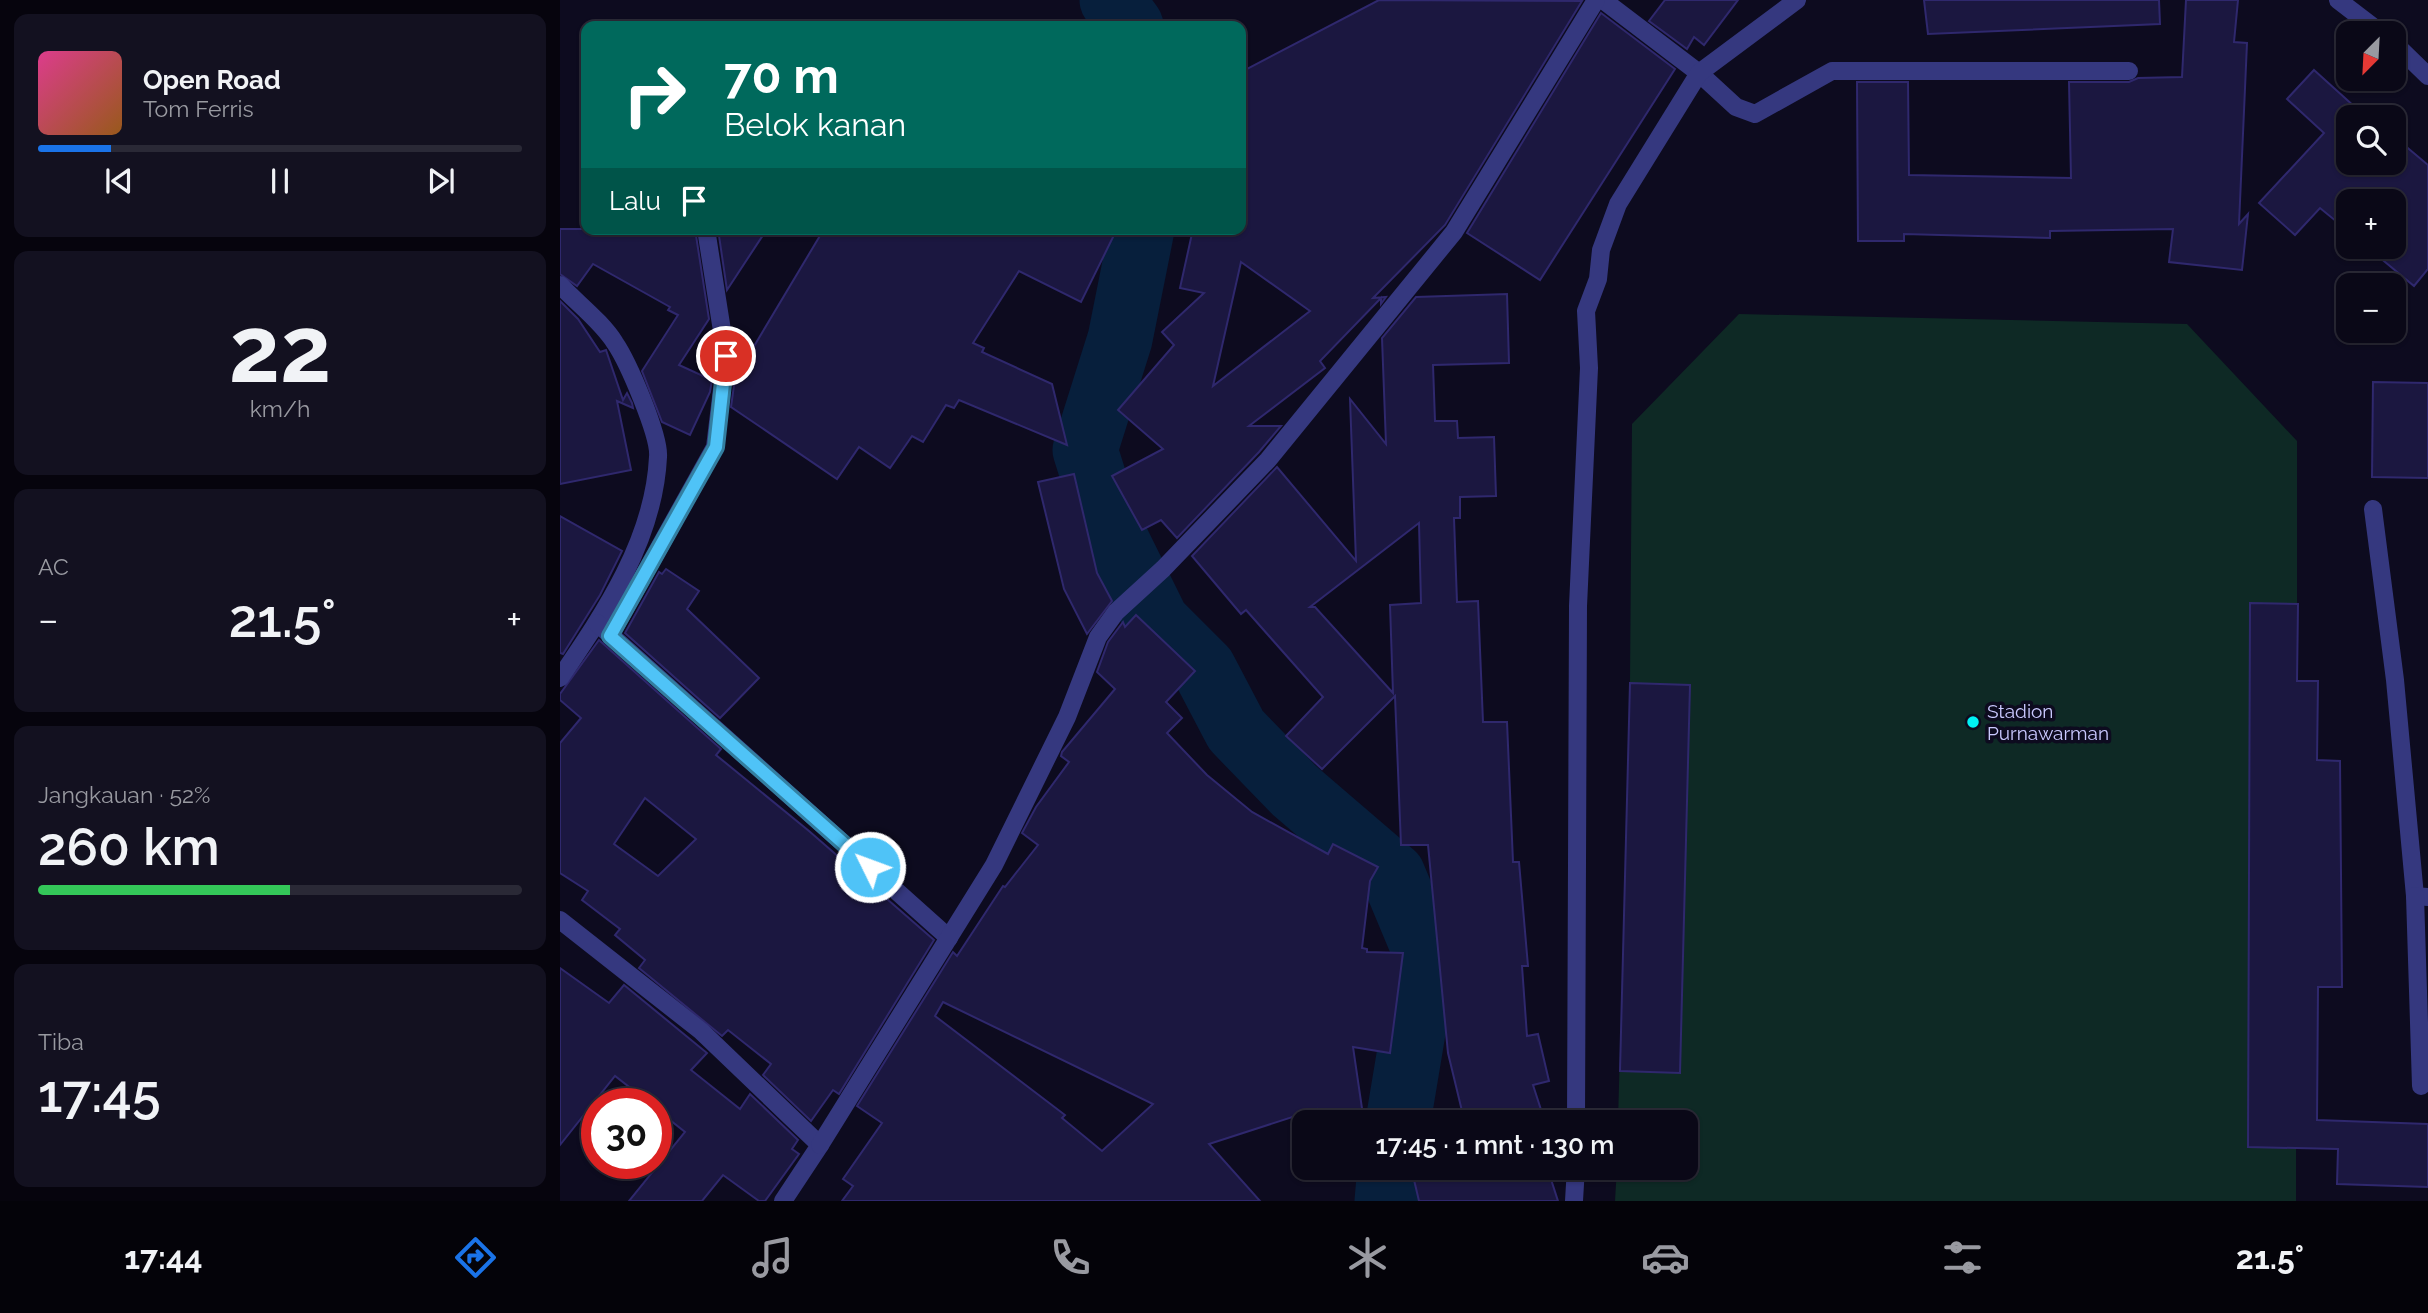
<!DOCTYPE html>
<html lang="id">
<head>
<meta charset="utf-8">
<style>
  body { margin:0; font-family:Raleway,sans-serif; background:#131120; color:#f1f3f6; height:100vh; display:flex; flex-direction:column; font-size:26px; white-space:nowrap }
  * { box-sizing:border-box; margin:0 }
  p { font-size:23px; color:#999aa1 }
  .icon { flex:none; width:38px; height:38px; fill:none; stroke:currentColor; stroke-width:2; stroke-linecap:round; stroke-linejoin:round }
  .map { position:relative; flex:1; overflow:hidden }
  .panel { display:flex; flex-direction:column; gap:14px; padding:14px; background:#06040d; width:560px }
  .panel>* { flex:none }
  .banner { position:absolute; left:21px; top:21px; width:665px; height:214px; border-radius:14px; box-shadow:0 2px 5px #0004,0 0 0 2px #2a2936; background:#00695c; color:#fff; overflow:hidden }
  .needle { width:46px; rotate:204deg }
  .fabs { position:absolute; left:1776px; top:21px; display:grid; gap:14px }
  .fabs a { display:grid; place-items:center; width:70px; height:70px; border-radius:14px; background:#0a0817; box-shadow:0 2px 5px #0004,0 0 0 2px #2a2936; font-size:35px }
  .speed { position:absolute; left:21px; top:1088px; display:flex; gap:14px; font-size:35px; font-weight:700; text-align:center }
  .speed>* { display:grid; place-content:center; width:91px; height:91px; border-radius:50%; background:#0a0817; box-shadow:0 2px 5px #0004,0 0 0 2px #2a2936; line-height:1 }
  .speed .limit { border:10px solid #d22; background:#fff; color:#111 }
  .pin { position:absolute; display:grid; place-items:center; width:60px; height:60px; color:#fff; margin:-30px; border:4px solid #fff; border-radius:50%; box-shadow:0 2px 7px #0007 }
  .me { position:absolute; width:77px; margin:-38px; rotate:312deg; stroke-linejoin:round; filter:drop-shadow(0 0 5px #0008) }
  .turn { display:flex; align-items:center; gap:24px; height:147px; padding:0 28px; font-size:32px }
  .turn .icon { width:91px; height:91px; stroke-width:2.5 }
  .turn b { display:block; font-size:49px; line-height:60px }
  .then { display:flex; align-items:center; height:66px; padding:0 28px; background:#0003; gap:14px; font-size:26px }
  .big { font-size:52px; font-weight:600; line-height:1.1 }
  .panel .widget { flex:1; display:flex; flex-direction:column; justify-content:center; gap:10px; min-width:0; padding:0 24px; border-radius:14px; background:#131120 }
  .panel .dial { align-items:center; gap:0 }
  .dial b { font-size:91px; line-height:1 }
  .song { display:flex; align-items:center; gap:21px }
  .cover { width:84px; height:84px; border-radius:10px; background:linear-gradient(135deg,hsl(330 70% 55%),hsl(30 70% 35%)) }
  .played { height:7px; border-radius:4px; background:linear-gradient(90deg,#1a73e8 15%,#2a2936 15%) }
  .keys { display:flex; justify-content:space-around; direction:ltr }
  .heat { display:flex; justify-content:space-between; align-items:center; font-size:38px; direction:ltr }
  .charge { height:10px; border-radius:5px; background:linear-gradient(90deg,#34c759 52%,#2a2936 0) }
  .trip { position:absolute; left:732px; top:1110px; width:406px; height:70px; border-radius:14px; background:#0a0817; box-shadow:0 2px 5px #0004,0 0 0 2px #2a2936; font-weight:600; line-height:70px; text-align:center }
  .menu { display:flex; height:112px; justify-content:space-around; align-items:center; background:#040309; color:#999aa1 }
  .menu .icon { width:49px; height:49px }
  .menu .active { color:#1a73e8 }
  .menu b { font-size:32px; color:#f1f3f6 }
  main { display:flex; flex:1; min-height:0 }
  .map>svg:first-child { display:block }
</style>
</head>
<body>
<main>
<section class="panel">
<div class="widget">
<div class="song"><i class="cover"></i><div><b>Open Road</b><p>Tom Ferris</p></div></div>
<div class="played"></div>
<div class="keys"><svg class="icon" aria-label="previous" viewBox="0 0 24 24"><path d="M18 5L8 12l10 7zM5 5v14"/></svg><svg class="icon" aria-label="pause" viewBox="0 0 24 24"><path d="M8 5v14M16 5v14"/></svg><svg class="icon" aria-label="next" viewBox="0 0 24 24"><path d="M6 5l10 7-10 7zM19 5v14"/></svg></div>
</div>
<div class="widget dial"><b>22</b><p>km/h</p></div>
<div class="widget"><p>AC</p>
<div class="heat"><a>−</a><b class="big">21.5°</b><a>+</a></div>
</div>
<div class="widget"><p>Jangkauan · 52%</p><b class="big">260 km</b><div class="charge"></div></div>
<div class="widget"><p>Tiba</p><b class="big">17:45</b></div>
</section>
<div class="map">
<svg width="1868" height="1201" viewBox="0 0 1868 1201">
  <rect width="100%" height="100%" fill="#0d0b1f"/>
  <polygon fill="#0e2925" points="1179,314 1627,324 1737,441 1737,680 1758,681 1757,760 1780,761 1782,987 1758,987 1757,1070 1736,1070 1736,1201 1055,1201 1057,1167 1125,1167 1125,1122 1058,1122 1070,683 1072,424"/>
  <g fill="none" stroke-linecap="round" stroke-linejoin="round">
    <g stroke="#071f3c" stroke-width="65">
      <polyline points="552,0 571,26"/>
      <polyline points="582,229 560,339 525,450 548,523 597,622 644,669 676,730 734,790 833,875 866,954 838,1122"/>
      <polyline points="827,1201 830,1167"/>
    </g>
  </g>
  <g fill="#1b1740" stroke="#2f286d" stroke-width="2" fill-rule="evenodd">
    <path d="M819 0 1022 1 885 225 813 298 826 297 821 304V298L760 361 765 368 689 426H721L699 452 617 538 601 520 582 530 552 476 603 449 558 410 614 345 602 332 644 293 620 288 633 229H681V72ZM681 262 750 311 653 386Z"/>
    <polygon points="1105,0 1178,0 1144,45 1134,37 1127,49 1089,21"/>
    <polygon points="1364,0 1599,0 1600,24 1368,34"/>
    <polygon points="1626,0 1678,0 1674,42 1687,43 1679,224 1688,214 1682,270 1609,262 1613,229 1490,231 1490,238 1344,234 1344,241 1298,241 1297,82 1348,82 1349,175 1511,178 1509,82 1569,82 1578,78 1622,77"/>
    <polygon points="1041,13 1115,69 980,280 907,233"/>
    <polygon points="1754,70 1806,117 1788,117 1788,163 1834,163 1834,143 1837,139 1868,165 1868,269 1854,286 1807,247 1834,247 1834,201 1788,201 1788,231 1760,208 1735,235 1699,203 1764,133 1727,99"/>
    <polygon points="0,229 135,229 149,319 119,365 152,380 150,392 130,435 102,422 82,371 118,315 108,310 110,307 33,264 17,286 0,274"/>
    <polygon points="158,229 207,229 167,290"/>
    <polygon points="264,229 557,229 521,302 459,271 413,343 424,348 422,352 492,384 507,445 399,400 394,408 386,405 363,442 352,436 330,468 299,447 277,479 171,407 175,378"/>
    <path d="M947 294 949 363 873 365 875 421H897L898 438 934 437 936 496 900 497V518H894L897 602 918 601 923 722H947L953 862H959L968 966H962L967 1036 978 1034 989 1081 973 1085 985 1122H867L902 1111 888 1053 868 845H841L835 696 762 769 726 736 763 697 686 610 681 614 632 556 717 467 796 561 790 399 826 444 822 338 856 297ZM859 523 861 603 830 605 833 693 755 607H750Z"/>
    <polygon points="0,301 18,319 40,352 46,350 63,400 67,393 72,403 73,408 57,401 71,470 0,484"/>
    <polygon points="1813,382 1868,383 1868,478 1812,477"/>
    <polygon points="514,474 537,573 552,601 527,634 504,589 478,482"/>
    <polygon points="0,516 62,551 40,595 3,654 0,653"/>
    <polygon points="106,569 139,591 127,609 199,678 160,718 65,633 99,572 102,574"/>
    <polygon points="1690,603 1738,604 1737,681 1758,681 1757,760 1780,761 1782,987 1758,987 1757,1120 1868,1124 1868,1187 1777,1184 1778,1149 1688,1147"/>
    <path d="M576 615 635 671 606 702 622 718 607 733 647 775 692 812 768 854 773 844 818 867 810 881 802 948 807 949V952L843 953 830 1053 793 1047 804 1122H759L757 1109 649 1144 700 1201H282L293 1186 283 1179 322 1123 297 1106 393 952 397 956 443 886 445 887 478 845 462 833 476 807 509 762 501 756 502 752 555 689 537 672 548 642 563 622 565 627ZM383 1002 593 1104 542 1151 502 1118 505 1115 375 1016Z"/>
    <path d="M39 640 161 749 156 755 249 831 374 940 279 1094 273 1090 251 1121 203 1075 211 1064 168 1030 162 1036 79 968 85 960 55 935 60 929 22 900 28 891 0 873V743L21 718 0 700V694ZM85 798 136 839 98 876 54 844Z"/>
    <polygon points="1070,683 1130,685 1120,1073 1060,1071"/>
    <polygon points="0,968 49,1003 64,985 147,1053 131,1070 180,1109 190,1094 238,1140 232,1149 239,1154 205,1201 199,1201 163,1175 142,1201 69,1201 125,1132 96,1109 96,1104 91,1104 55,1076 0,1145"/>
    <polygon points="851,1167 987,1167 998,1201 859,1201"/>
  </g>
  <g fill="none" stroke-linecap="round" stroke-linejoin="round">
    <g stroke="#35387f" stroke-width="18">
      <polyline points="1043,0 1139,73 1176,107 1195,114 1272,71 1569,71"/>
      <polyline points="1778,0 1821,33"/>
      <polyline points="1834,43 1868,76"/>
      <path d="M0 285C18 304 42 322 55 343 68 362 100 436 98 457 94 540 45 612 0 678"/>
      <polyline points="1813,509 1835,680 1855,896 1868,897"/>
      <polyline points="37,623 389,938"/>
      <polyline points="50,636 155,447 166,356 146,229"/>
      <polyline points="1855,896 1861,1086"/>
      <polyline points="0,920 141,1031 260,1145 223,1201"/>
      <polyline points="1016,1122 1018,606 1029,368 1026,311 1038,279 1041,250 1058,204 1139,73 1237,0"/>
      <polyline points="260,1145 434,865 507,717 538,637 556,612 603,569 708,460 894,232 1036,0"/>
      <polyline points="1014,1201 1016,1167"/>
    </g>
  </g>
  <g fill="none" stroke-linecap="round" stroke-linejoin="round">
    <g stroke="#337fa1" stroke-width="18">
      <polyline id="route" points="166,356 156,447 50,636 310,867"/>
    </g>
    <use href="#route" stroke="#4fc3f7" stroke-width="12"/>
  </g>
  <circle fill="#00f1f4" stroke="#0d0b1f" stroke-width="2.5" cx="1413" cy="722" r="7"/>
  <g text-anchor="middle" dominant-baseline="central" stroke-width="7" stroke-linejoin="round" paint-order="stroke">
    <g font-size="19" fill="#cac9ff" stroke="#0d0b1f" text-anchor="start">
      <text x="1427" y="711">Stadion<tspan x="1427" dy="22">Purnawarman</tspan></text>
    </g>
  </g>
</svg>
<div class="fabs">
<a><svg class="needle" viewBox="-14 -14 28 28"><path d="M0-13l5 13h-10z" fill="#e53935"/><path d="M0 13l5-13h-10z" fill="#999aa1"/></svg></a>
<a><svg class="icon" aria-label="search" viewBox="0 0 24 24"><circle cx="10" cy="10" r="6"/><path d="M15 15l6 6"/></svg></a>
<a>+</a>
<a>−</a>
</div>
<div class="speed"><div class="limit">30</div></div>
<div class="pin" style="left:166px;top:356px;background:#d93025"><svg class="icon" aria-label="arrive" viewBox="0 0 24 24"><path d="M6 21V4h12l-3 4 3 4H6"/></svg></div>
<svg class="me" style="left:310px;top:867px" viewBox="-20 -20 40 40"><circle r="17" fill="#4fc3f7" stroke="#fff" stroke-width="3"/><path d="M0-11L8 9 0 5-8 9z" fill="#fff"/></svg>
<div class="trip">17:45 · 1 mnt · 130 m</div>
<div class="banner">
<div class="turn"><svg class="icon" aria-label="right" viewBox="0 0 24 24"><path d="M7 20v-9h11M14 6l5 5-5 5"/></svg><div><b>70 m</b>Belok kanan</div></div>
<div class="then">Lalu<svg class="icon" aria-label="arrive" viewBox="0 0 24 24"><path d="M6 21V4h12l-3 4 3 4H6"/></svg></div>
</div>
</div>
</main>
<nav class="menu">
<b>17:44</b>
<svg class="icon active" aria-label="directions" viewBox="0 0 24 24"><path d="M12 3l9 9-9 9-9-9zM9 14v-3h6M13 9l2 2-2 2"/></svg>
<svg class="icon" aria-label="music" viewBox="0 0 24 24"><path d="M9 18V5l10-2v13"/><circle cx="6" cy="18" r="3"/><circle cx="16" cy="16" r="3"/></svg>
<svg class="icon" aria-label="phone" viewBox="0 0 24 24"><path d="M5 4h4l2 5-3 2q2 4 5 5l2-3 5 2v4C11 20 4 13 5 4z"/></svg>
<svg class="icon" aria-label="climate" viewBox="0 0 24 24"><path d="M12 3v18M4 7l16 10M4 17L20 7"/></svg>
<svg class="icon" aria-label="car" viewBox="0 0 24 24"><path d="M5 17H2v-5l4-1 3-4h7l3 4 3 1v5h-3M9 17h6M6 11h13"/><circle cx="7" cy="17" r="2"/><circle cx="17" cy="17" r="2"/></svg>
<svg class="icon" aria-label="filters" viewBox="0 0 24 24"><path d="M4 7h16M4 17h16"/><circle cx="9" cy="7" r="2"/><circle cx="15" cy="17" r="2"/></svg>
<b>21.5°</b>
</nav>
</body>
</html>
